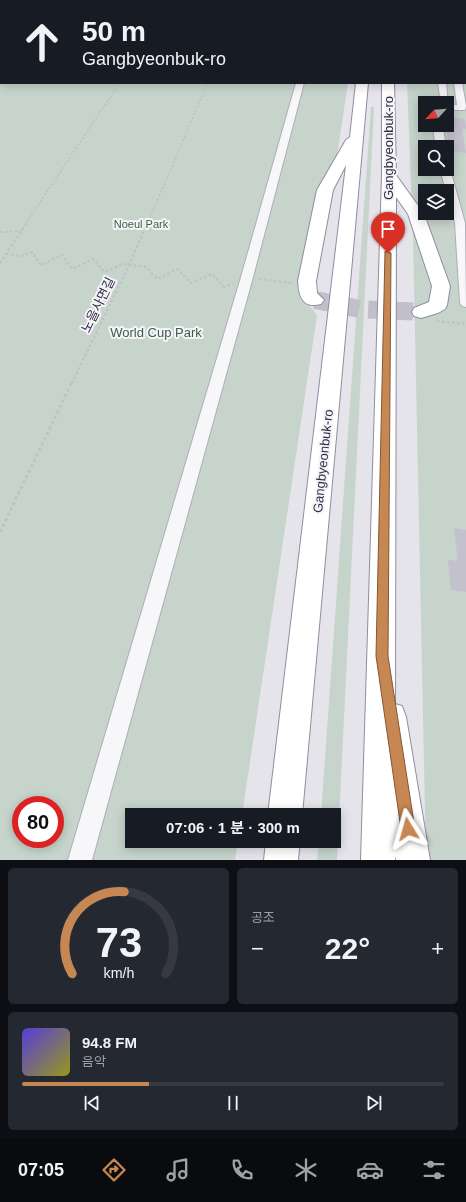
<!DOCTYPE html>
<html lang="ko">
<head>
<meta charset="utf-8">
<style>
  body { margin:0; font-family:Helvetica,"Noto Sans KR",sans-serif; background:#242831; color:#f1f3f6; height:100vh; display:flex; flex-direction:column; font-size:15px; white-space:nowrap }
  * { box-sizing:border-box; margin:0 }
  p { font-size:13px; color:#9ea1a6 }
  .icon { flex:none; width:22px; height:22px; fill:none; stroke:currentColor; stroke-width:2; stroke-linecap:round; stroke-linejoin:round }
  .map { position:relative; height:860px; overflow:hidden }
  .panel { display:flex; flex-direction:column; gap:8px; padding:8px; background:#0d0f14; flex:1 }
  .panel>* { flex:none }
  .guide { position:absolute; left:0px; top:0px; width:466px; height:84px; box-shadow:0 2px 10px #0003; background:#171b24; color:#f1f3f6; overflow:hidden }
  .needle { width:26px; rotate:244deg }
  .controls { position:absolute; left:418px; top:96px; display:grid; gap:8px }
  .controls a { display:grid; place-items:center; width:36px; height:36px; border-radius:0px; background:#171b24; box-shadow:0 2px 10px #0003; font-size:20px }
  .speed { position:absolute; left:12px; top:796px; display:flex; gap:8px; font-size:20px; font-weight:700; text-align:center }
  .speed>* { display:grid; place-content:center; width:52px; height:52px; border-radius:50%; background:#171b24; box-shadow:0 2px 10px #0003; line-height:1 }
  .speed .limit { border:6px solid #d22; background:#fff; color:#111 }
  .pin { position:absolute; display:grid; place-items:center; width:34px; height:34px; color:#fff; margin:-41px -17px; border-radius:50% 50% 50% 0; rotate:-45deg; box-shadow:0 0 4px #0007 }
  .pin .icon { rotate:45deg }
  .me { position:absolute; width:44px; margin:-22px; rotate:352deg; stroke-linejoin:round; filter:drop-shadow(0 0 3px #0008) }
  .turn { display:flex; align-items:center; gap:14px; height:84px; padding:0 16px; font-size:18px }
  .turn .icon { width:52px; height:52px; stroke-width:2.5 }
  .turn b { display:block; font-size:28px; line-height:34px }
  .big { font-size:30px; font-weight:700; line-height:1.1 }
  .panel .widget { flex:1; display:flex; flex-direction:column; justify-content:center; gap:6px; min-width:0; padding:0 14px; border-radius:6px; background:#242831 }
  .panel .dial { align-items:center; gap:0 }
  .dial svg { height:104px; overflow:visible; fill:none; stroke:#363941; stroke-width:7; stroke-linecap:round; text-anchor:middle }
  .dial text { fill:#f1f3f6; stroke:none }
  .song { display:flex; align-items:center; gap:12px }
  .cover { width:48px; height:48px; border-radius:6px; background:linear-gradient(135deg,hsl(250 70% 55%),hsl(60 70% 35%)) }
  .played { height:4px; border-radius:2px; background:linear-gradient(90deg,#c78752 30%,#363941 30%) }
  .keys { display:flex; justify-content:space-around; direction:ltr }
  .heat { display:flex; justify-content:space-between; align-items:center; font-size:22px; direction:ltr }
  .panel .tiles { flex:1; display:grid; gap:8px; grid-template-columns:1fr 1fr }
  .widget:last-child { grid-column:span 2 }
  .trip { position:absolute; left:125px; top:808px; width:216px; height:40px; border-radius:0px; background:#171b24; box-shadow:0 2px 10px #0003; font-weight:700; line-height:40px; text-align:center }
  .dock { display:flex; height:64px; justify-content:space-around; align-items:center; background:#090b0e; color:#9ea1a6 }
  .dock .icon { width:28px; height:28px }
  .dock .selected { color:#c78752 }
  .dock b { font-size:18px; color:#f1f3f6 }
  .map>svg:first-child { display:block }
</style>
</head>
<body>
<div class="map">
<svg width="466" height="860" viewBox="0 0 466 860">
  <rect width="100%" height="100%" fill="#e5e4eb"/>
  <g fill="#c6d4cb" fill-rule="evenodd">
    <path d="M0 0H360L1 1V83H348L335 168 314 258 310 306 317 315 242 815H132V841H238L235 860H0ZM21 805H55V839H21Z"/>
    <path d="M401 0H466V860H426L413 236 407 83H465V1ZM425 103H447V125H425ZM425 147H447V169H425ZM425 191H447V213H425Z"/>
    <polygon points="371,107 374,107 337,860 317,860 319,841 334,841 334,815 321,815"/>
  </g>
  <g fill="#c4c1ce">
    <polygon points="447,117 465,119 466,129 462,129 466,153 447,151 446,136 447,136 446,125"/>
    <polygon points="454,528 466,530 466,592 451,590 448,560 458,561"/>
  </g>
  <g fill="none" stroke-linecap="round" stroke-linejoin="round">
    <polyline stroke="#c1bfc9" stroke-width="18" stroke-dasharray="18 9" stroke-linecap="butt" points="315,300 360,309 421,312"/>
    <g stroke="#afadb9" stroke-width="2">
      <g id="minor">
        <rect x="319" y="0" width="6" height="1"/>
        <rect x="428" y="0" width="7" height="1"/>
        <polygon points="296,83 304,83 253,277 92,860 68,860 241,277"/>
        <polygon points="438,83 446,83 448,104 457,105 454,83 462,83 466,106 465,110 447,110 447,103 441,103"/>
        <polygon points="436,125 444,125 443,129 446,147 436,147 433,129"/>
        <polygon points="447,167 450,169 465,223 466,307 462,306 460,303 455,223 440,169 447,169"/>
      </g>
    </g>
    <g stroke="#918ca1" stroke-width="2">
      <g id="highway">
        <polygon points="365,0 375,0 364,1"/>
        <rect x="386" y="0" width="10" height="1"/>
        <path d="M356 83H368L302 815H268L346 165 333 190 316 281 317 293 324 300 321 304C302 309 299 296 298 281L317 190 346 140 350 137Z"/>
        <polygon points="382,83 394,83 396,175 424,214 450,286 447,305 445,309 438,313 421,318 414,316 412,312 414,308 429,302 432,286 408,214 396,197 395,704 402,706 406,717 430,860 396,860 395,856 395,860 361,860 382,175"/>
        <polygon points="266,841 300,841 298,860 264,860"/>
      </g>
    </g>
    <g stroke="#c0bec6" stroke-width="1" stroke-dasharray="1.5 1.5" stroke-linecap="butt">
      <polyline points="160,0 164,1"/>
      <polyline points="465,62 466,68"/>
      <polyline points="111,97 120,83"/>
      <polyline points="202,97 208,83"/>
    </g>
    <g stroke="#c0bec6" stroke-width="1.5" stroke-dasharray="2 2" stroke-linecap="butt">
      <polyline points="27,222 111,96"/>
      <polyline points="148,222 202,96"/>
    </g>
    <g stroke="#c0bec6" stroke-width="2" stroke-dasharray="2.5 2.5" stroke-linecap="butt">
      <polyline points="0,232 21,231"/>
      <polyline points="6,254 22,256 32,252 41,265 62,255 72,269 93,259 104,272 124,264 146,267 157,279 178,269 191,283 212,274 224,287 233,284"/>
      <polyline points="0,263 28,221"/>
      <polyline points="259,279 292,283"/>
      <polyline points="437,321 466,324"/>
      <polyline points="72,383 129,265 148,221"/>
    </g>
    <polyline stroke="#c0bec6" stroke-width="2.5" stroke-dasharray="3 3" stroke-linecap="butt" points="0,532 72,382"/>
    <use href="#minor" fill="#f7f7f9" fill-rule="evenodd"/>
    <use href="#highway" fill="#fff" fill-rule="evenodd"/>
  </g>
  <polygon fill="#c78752" stroke="#815835" points="385,251 391,253 388,656 415,829 413,834 408,836 403,834 401,829 376,656"/>
  <g text-anchor="middle" dominant-baseline="central" stroke-width="4" stroke-linejoin="round" paint-order="stroke">
    <g font-size="11" fill="#3b5d49" stroke="#f5f4f8">
      <text x="141" y="224">Noeul Park</text>
    </g>
    <g font-size="13" fill="#322c43" stroke="#f5f4f8">
      <text transform="translate(388 148) rotate(-90)">Gangbyeonbuk-ro</text>
      <text transform="translate(98 305) rotate(-64)">노을사면길</text>
      <text transform="translate(323 461) rotate(-84)">Gangbyeonbuk-ro</text>
    </g>
    <g font-size="13" fill="#3b5d49" stroke="#f5f4f8">
      <text x="156" y="332">World Cup Park</text>
    </g>
  </g>
</svg>
<div class="controls">
<a><svg class="needle" viewBox="-14 -14 28 28"><path d="M0-13l5 13h-10z" fill="#e53935"/><path d="M0 13l5-13h-10z" fill="#9ea1a6"/></svg></a>
<a><svg class="icon" aria-label="search" viewBox="0 0 24 24"><circle cx="10" cy="10" r="6"/><path d="M15 15l6 6"/></svg></a>
<a><svg class="icon" aria-label="layers" viewBox="0 0 24 24"><path d="M12 4l9 5-9 5-9-5zM3 14l9 5 9-5"/></svg></a>
</div>
<div class="speed"><div class="limit">80</div></div>
<div class="pin" style="left:388px;top:253px;background:#d93025"><svg class="icon" aria-label="arrive" viewBox="0 0 24 24"><path d="M6 21V4h12l-3 4 3 4H6"/></svg></div>
<svg class="me" style="left:408px;top:829px" viewBox="-20 -20 40 40"><path d="M0-17L14 15 0 8-14 15z" fill="#c78752" stroke="#fff" stroke-width="4"/></svg>
<div class="trip">07:06 · 1 분 · 300 m</div>
<div class="guide">
<div class="turn"><svg class="icon" aria-label="ahead" viewBox="0 0 24 24"><path d="M12 20V5M6 11l6-6 6 6"/></svg><div><b>50 m</b>Gangbyeonbuk-ro</div></div>
</div>
</div>
<section class="panel">
<div class="tiles">
<div class="widget dial"><svg viewBox="0 0 100 80">
<path d="M14 69A42 42 0 1 1 86 69"/>
<path d="M14 69A42 42 0 0 1 54 6" stroke="#c78752"/>
<text x="50" y="56" font-size="32" font-weight="700">73</text>
<text x="50" y="72" font-size="11">km/h</text>
</svg></div>
<div class="widget"><p>공조</p>
<div class="heat"><a>−</a><b class="big">22°</b><a>+</a></div>
</div>
<div class="widget">
<div class="song"><i class="cover"></i><div><b>94.8 FM</b><p>음악</p></div></div>
<div class="played"></div>
<div class="keys"><svg class="icon" aria-label="previous" viewBox="0 0 24 24"><path d="M18 5L8 12l10 7zM5 5v14"/></svg><svg class="icon" aria-label="pause" viewBox="0 0 24 24"><path d="M8 5v14M16 5v14"/></svg><svg class="icon" aria-label="next" viewBox="0 0 24 24"><path d="M6 5l10 7-10 7zM19 5v14"/></svg></div>
</div>
</div>
</section>
<nav class="dock">
<b>07:05</b>
<svg class="icon selected" aria-label="directions" viewBox="0 0 24 24"><path d="M12 3l9 9-9 9-9-9zM9 14v-3h6M13 9l2 2-2 2"/></svg>
<svg class="icon" aria-label="music" viewBox="0 0 24 24"><path d="M9 18V5l10-2v13"/><circle cx="6" cy="18" r="3"/><circle cx="16" cy="16" r="3"/></svg>
<svg class="icon" aria-label="phone" viewBox="0 0 24 24"><path d="M5 4h4l2 5-3 2q2 4 5 5l2-3 5 2v4C11 20 4 13 5 4z"/></svg>
<svg class="icon" aria-label="climate" viewBox="0 0 24 24"><path d="M12 3v18M4 7l16 10M4 17L20 7"/></svg>
<svg class="icon" aria-label="car" viewBox="0 0 24 24"><path d="M5 17H2v-5l4-1 3-4h7l3 4 3 1v5h-3M9 17h6M6 11h13"/><circle cx="7" cy="17" r="2"/><circle cx="17" cy="17" r="2"/></svg>
<svg class="icon" aria-label="filters" viewBox="0 0 24 24"><path d="M4 7h16M4 17h16"/><circle cx="9" cy="7" r="2"/><circle cx="15" cy="17" r="2"/></svg>
</nav>
</body>
</html>
